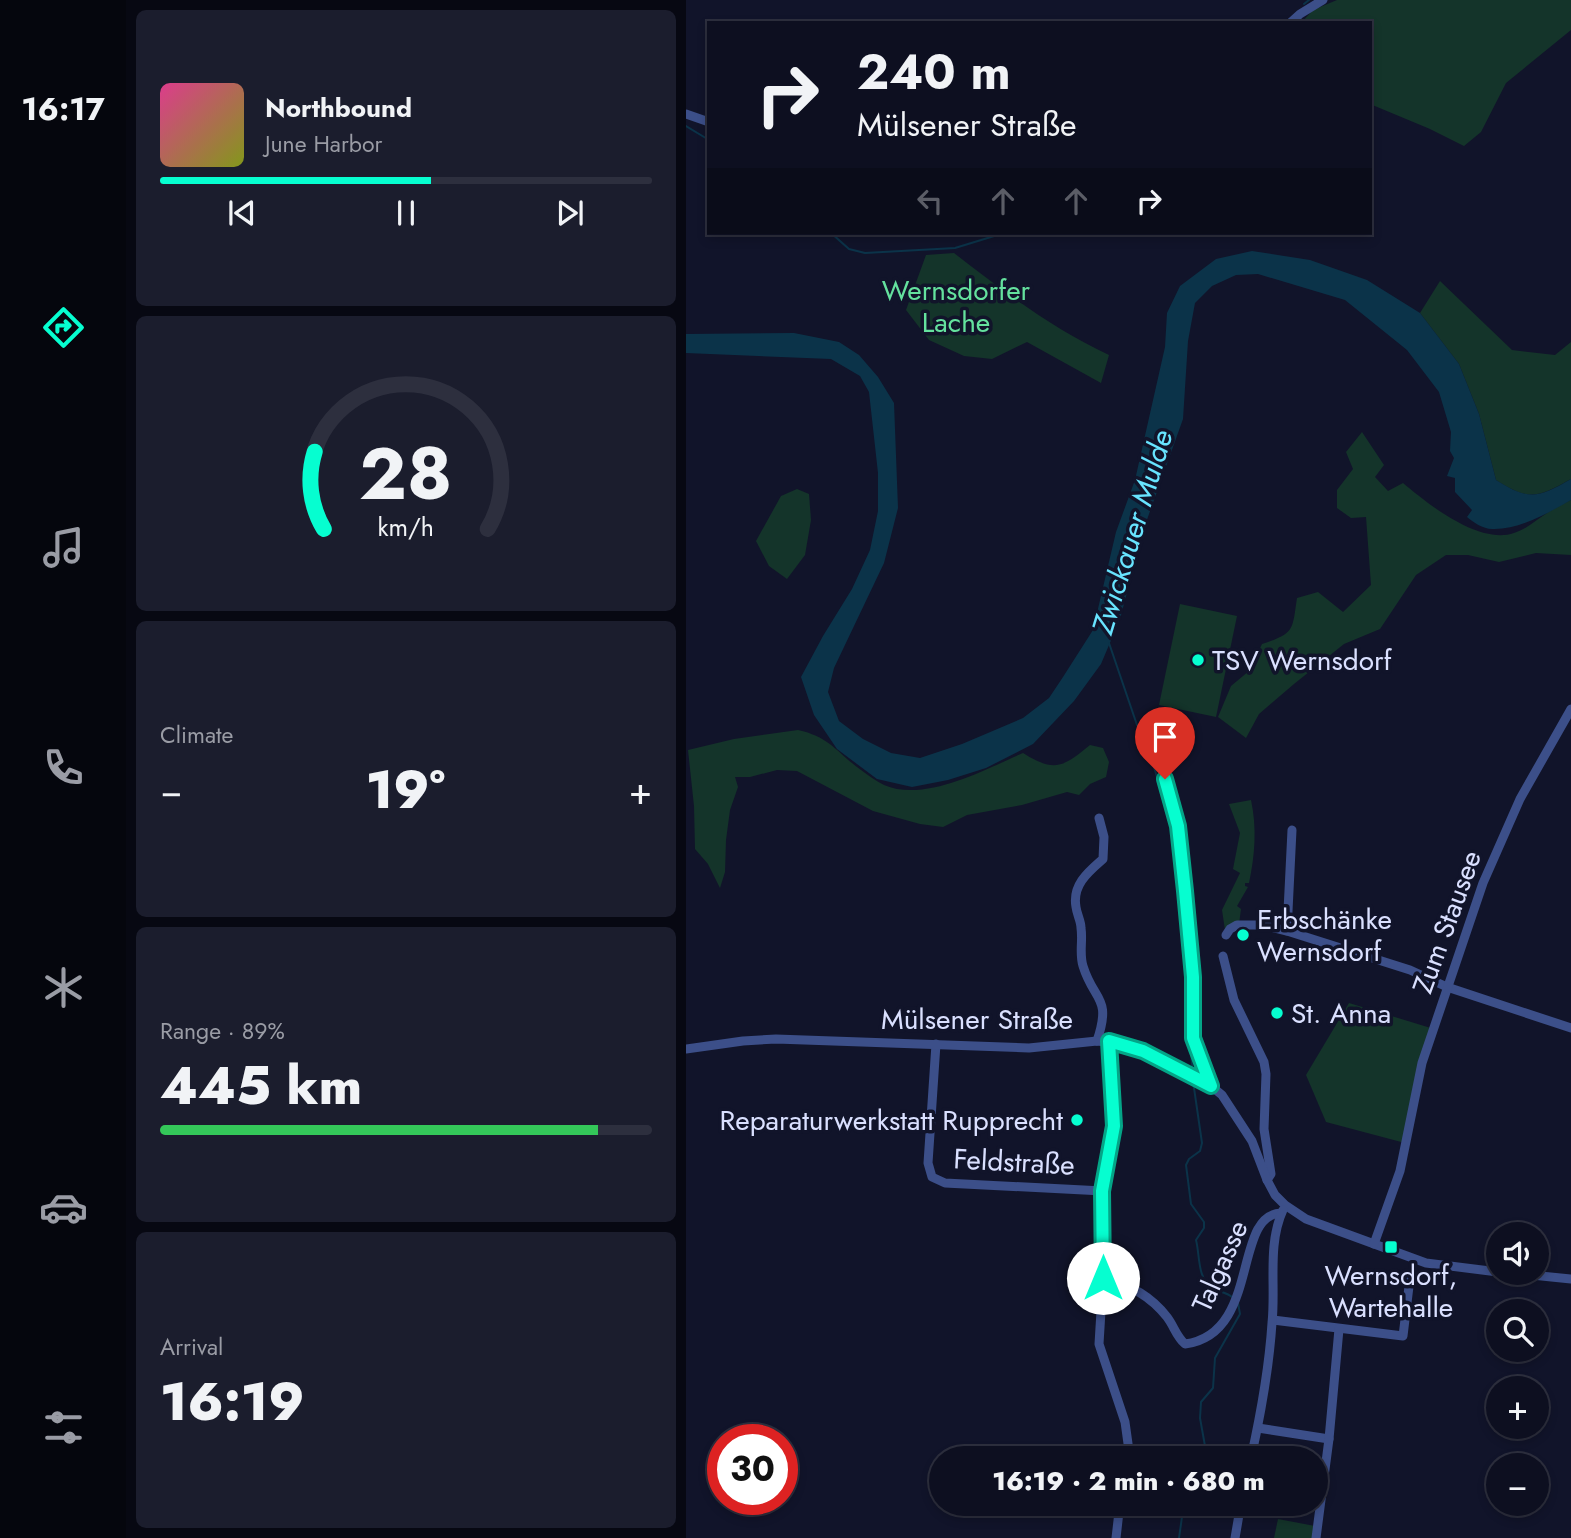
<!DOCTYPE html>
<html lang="en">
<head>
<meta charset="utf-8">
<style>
  body { margin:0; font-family:Jost,sans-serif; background:#1b1d2d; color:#f1f3f6; height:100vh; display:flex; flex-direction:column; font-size:26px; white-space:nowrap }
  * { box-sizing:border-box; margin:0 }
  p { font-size:23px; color:#9a9ca5 }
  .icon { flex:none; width:38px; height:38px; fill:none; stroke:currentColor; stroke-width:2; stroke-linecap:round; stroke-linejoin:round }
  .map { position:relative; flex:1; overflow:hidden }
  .panel { display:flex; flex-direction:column; gap:10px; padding:10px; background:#070812; width:560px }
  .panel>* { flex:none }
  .top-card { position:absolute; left:21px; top:21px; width:665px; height:214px; border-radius:0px; box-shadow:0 4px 10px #0003,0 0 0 2px #2d2f3e; background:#0d0f20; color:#f1f3f6; overflow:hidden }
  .buttons { position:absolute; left:800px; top:1222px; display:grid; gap:14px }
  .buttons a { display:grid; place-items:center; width:63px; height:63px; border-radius:50%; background:#0d0f20; box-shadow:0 4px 10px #0003,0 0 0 2px #2d2f3e; font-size:35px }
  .speed { position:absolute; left:21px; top:1424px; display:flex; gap:14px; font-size:35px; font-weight:700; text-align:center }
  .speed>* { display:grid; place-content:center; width:91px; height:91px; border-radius:50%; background:#0d0f20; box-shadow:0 4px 10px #0003,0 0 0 2px #2d2f3e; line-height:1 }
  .speed .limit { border:10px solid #d22; background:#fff; color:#111 }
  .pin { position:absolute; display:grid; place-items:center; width:60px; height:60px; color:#fff; margin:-72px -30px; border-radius:50% 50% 50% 0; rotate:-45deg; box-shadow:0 0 7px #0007 }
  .pin .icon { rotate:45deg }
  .me { position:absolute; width:77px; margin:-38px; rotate:0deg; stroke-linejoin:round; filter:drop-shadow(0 0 5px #0008) }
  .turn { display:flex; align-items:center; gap:24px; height:147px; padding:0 35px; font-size:32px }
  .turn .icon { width:91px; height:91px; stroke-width:2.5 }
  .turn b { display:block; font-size:49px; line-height:60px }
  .lanes { display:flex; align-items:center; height:66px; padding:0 35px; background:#0003; justify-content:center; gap:35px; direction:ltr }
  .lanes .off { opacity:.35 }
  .big { font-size:52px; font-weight:800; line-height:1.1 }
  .panel .card { flex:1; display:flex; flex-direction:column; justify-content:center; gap:10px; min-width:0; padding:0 24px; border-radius:10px; background:#1b1d2d }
  .panel .dial { align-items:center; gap:0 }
  .dial svg { height:182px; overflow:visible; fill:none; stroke:#2d2f3e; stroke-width:7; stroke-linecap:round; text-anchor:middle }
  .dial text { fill:#f1f3f6; stroke:none }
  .song { display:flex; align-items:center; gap:21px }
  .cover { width:84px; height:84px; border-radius:10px; background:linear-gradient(135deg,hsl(330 70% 55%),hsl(70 70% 35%)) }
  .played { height:7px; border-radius:4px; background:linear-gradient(90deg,#06fed0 55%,#2d2f3e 55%) }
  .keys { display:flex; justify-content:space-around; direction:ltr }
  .heat { display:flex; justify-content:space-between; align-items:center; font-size:38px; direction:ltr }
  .charge { height:10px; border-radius:5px; background:linear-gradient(90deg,#34c759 89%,#2d2f3e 0) }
  .trip { position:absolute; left:243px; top:1446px; width:399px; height:70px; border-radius:35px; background:#0d0f20; box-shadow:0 4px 10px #0003,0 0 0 2px #2d2f3e; font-weight:800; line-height:70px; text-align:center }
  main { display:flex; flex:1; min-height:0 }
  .tabs { display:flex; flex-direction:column; width:126px; justify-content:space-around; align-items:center; background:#05060d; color:#9a9ca5 }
  .tabs .icon { width:49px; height:49px }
  .tabs .current { color:#06fed0 }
  .tabs b { font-size:32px; color:#f1f3f6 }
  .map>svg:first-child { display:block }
</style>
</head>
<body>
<main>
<nav class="tabs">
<b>16:17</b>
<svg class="icon current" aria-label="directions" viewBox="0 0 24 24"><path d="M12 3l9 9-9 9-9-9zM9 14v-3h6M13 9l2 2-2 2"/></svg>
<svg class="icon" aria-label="music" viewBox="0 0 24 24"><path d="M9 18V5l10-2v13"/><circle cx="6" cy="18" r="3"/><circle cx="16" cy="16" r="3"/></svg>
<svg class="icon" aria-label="phone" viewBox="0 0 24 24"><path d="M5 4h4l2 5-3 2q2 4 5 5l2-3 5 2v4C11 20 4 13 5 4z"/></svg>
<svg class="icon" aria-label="climate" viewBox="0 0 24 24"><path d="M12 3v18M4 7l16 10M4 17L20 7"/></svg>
<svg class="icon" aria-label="car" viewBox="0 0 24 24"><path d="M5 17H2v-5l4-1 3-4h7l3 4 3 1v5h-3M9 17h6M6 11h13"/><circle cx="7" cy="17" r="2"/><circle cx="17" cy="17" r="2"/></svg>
<svg class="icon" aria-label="filters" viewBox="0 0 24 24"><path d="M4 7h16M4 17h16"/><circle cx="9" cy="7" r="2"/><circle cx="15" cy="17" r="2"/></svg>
</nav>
<section class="panel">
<div class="card">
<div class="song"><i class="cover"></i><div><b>Northbound</b><p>June Harbor</p></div></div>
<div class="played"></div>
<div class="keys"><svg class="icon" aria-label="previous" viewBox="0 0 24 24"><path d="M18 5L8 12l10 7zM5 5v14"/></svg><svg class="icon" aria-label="pause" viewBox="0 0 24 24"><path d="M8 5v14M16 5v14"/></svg><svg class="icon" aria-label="next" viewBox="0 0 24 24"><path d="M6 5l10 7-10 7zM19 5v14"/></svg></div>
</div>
<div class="card dial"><svg viewBox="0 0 100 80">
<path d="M14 69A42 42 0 1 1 86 69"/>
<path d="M14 69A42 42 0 0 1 10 35" stroke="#06fed0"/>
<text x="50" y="56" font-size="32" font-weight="700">28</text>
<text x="50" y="72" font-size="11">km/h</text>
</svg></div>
<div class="card"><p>Climate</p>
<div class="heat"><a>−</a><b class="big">19°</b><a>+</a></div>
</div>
<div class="card"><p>Range · 89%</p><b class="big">445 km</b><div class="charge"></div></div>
<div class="card"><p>Arrival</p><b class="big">16:19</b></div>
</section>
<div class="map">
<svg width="885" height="1538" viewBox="0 0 885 1538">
  <rect width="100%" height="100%" fill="#11142a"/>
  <g fill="#14342a">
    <polygon points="651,0 885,0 885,30 820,83 795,132 778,146 744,129 684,104 684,23 615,23 627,10"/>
    <path d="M268 253C317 291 367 329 423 355L415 383 341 342 306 359 278 356 243 340 220 310 240 255Z"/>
    <path d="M754 281 826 350 869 355 885 342V479C851 498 843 501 810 480L793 414 773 364 734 313Z"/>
    <path d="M676 432 698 465 689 477 702 491 717 483C742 504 793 545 828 533 841 529 850 520 861 513 869 508 877 504 885 500V555L850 553 813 562 782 555H760L730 575 694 629 658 644 608 684 573 714 560 738 532 717 545 686 563 671 576 644C609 633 606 631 611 598L632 592 657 612 685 585 680 517 665 518 651 508V490L667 469 660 452Z"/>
    <polygon points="111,489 123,494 125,520 119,555 101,579 83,566 70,541 95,496"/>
    <polygon points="494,604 551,616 530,717 473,705"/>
    <path d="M112 730C144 737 150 752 175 770 182 775 190 781 198 785 239 803 300 769 337 753 369 773 377 767 404 745L417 748 423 762 420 777 404 784 393 795 381 792 336 805 281 815 257 827 234 824 187 811 111 771 91 770 64 777H49L52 787 44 810 40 840 39 872 34 888 22 864 9 849 8 806 2 750 48 739Z"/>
    <path d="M565 800C571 828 569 855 563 883H559V886L562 887 551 906 555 909 553 924 539 930 536 910 554 873 547 869 554 833 543 804Z"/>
    <polygon points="663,1003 748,1029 719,1143 640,1122 620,1075"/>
    <polygon points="592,1519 629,1526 627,1538 588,1538"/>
  </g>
  <path fill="#0b3349" d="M566 251 624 260 681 280 734 313 773 364 793 414 810 480C843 501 852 498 885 479V500C862 513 833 530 806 529 797 529 787 522 781 517L786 510 769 492V478L761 476 768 458 764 451 765 432 753 392 721 350 659 300 572 274 550 275 526 286 509 303 502 341 497 419 458 528 434 619 415 664 388 701 347 744 300 768 262 780 226 787 191 779 151 749 128 715 115 677 137 636 166 589 184 550 192 511V473L183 392 174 376 145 359 0 353V334L108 333 153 342 173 355 192 377 208 403 212 508 198 563 148 668 142 692 153 721 177 739 205 753 234 758 276 744 337 718 363 698 377 677 407 630 430 532 449 480 479 347 481 313 494 286 530 259Z"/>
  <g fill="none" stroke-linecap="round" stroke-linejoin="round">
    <g stroke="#0b3349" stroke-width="2">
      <polyline points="618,4 623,0"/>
      <polyline points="0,126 23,140"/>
      <polyline points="145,233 163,249 179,253 269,248 318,233"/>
      <polyline points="423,643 451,725 459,738 488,832"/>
      <polyline points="493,879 503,982"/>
      <polyline points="501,1018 507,1072"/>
      <path d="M507 1081 516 1143 514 1151 503 1159 500 1165 505 1204 518 1222V1228L510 1240C514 1255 511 1278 526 1288 532 1292 540 1292 546 1297"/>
      <polyline points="517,1458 519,1446 514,1418 515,1402 527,1388 529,1358 554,1314 552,1303"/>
      <polyline points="493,1538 498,1503"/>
    </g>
    <g stroke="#3c4f89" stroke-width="9">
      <polyline points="604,23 614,14 637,0"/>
      <polyline points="0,114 23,122"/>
      <polyline points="473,755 492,826 507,977 507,1038 525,1086"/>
      <polyline points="601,931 606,830"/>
      <polyline points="540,935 544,929 551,925 576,925 601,931 724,970 761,987 885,1028"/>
      <polyline points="537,956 548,1000 578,1062 580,1074 578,1129 585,1174 581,1180"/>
      <path d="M411 1041C426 996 408 1002 397 966 393 953 397 941 395 928 395 921 391 915 390 907 386 885 402 872 417 859L418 837 413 818"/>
      <polyline points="250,1044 242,1163 246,1177 259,1183 417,1191 417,1278 413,1344 439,1422 444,1458"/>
      <polyline points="0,1049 57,1041 90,1039 343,1048 411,1041 439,1044 457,1051 525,1086 536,1095 566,1141 581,1180 589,1195 599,1205 620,1219 740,1263 812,1272"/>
      <polyline points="417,1191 428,1126 423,1041"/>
      <polyline points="688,1244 714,1171 736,1063 797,883 834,799 885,709"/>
      <polyline points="815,1272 885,1279"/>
      <path d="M417 1278C443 1284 464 1295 481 1317 488 1326 490 1336 499 1344 575 1334 546 1215 595 1213"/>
      <polyline points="587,1320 717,1336 724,1278"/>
      <polyline points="572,1428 643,1439"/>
      <path d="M565 1458C575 1413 583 1369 586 1323 590 1286 581 1245 597 1210"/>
      <polyline points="430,1538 434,1503"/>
      <polyline points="549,1538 555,1503"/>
      <polyline points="630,1538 643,1439 653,1329"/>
    </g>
  </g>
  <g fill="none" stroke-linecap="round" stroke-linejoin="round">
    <g stroke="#04a587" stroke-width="18">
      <polyline id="route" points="417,1278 416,1191 428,1126 423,1041 457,1051 525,1086 507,1038 507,977 499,891 492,826 479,779"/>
    </g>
    <use href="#route" stroke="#06fed0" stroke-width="12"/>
  </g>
  <g fill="#06fed0" stroke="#11142a" stroke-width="2.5">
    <circle cx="512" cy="660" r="7"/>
    <circle cx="557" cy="935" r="7"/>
    <circle cx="591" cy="1013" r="7"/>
    <circle cx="391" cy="1120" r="7"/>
    <rect x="698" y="1240" width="14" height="14" rx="3.5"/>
  </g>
  <g text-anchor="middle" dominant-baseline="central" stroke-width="7" stroke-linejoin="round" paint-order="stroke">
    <g font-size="28" fill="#64e19e" stroke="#11142a">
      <text x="270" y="290">Wernsdorfer<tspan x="270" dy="32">Lache</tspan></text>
    </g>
    <g font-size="28" fill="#dae0ff" stroke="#11142a" text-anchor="start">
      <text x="526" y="660">TSV Wernsdorf</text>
      <text x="571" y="919">Erbschänke<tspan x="571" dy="32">Wernsdorf</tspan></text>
      <text x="605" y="1013">St. Anna</text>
      <text x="377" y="1120" text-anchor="end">Reparaturwerkstatt Rupprecht</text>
      <text x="705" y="1275" text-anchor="middle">Wernsdorf,<tspan x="705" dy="32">Wartehalle</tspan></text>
    </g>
    <g font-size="28" fill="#dae0ff" stroke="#11142a">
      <text transform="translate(761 922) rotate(-70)">Zum Stausee</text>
      <text x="291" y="1019">Mülsener Straße</text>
      <text transform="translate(328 1162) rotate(3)">Feldstraße</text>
      <text transform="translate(534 1266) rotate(-66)">Talgasse</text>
    </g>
    <g font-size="30" font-style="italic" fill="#68e4ff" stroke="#11142a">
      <text transform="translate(446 532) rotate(-73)">Zwickauer Mulde</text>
    </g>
  </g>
</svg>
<div class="buttons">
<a><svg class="icon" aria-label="sound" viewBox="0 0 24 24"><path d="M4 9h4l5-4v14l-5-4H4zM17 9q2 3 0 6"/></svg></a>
<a><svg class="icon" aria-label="search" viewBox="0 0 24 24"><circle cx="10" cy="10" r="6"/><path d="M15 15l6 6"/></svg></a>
<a>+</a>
<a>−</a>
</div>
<div class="speed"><div class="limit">30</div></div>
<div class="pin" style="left:479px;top:779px;background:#d93025"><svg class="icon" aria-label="arrive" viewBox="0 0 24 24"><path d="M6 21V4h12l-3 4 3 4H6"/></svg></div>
<svg class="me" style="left:417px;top:1278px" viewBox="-20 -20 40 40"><circle r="19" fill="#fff"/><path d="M0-13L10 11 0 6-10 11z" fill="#06fed0"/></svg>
<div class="trip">16:19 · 2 min · 680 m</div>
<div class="top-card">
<div class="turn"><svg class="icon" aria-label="right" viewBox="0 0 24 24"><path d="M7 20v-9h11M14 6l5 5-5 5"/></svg><div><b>240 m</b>Mülsener Straße</div></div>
<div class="lanes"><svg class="icon off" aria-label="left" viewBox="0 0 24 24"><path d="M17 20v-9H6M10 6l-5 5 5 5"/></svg><svg class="icon off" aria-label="ahead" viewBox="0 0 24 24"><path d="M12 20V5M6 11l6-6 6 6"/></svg><svg class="icon off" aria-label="ahead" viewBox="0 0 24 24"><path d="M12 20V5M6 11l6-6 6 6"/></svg><svg class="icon" aria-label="right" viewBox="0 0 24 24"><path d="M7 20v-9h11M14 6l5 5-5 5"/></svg></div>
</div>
</div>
</main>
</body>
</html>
